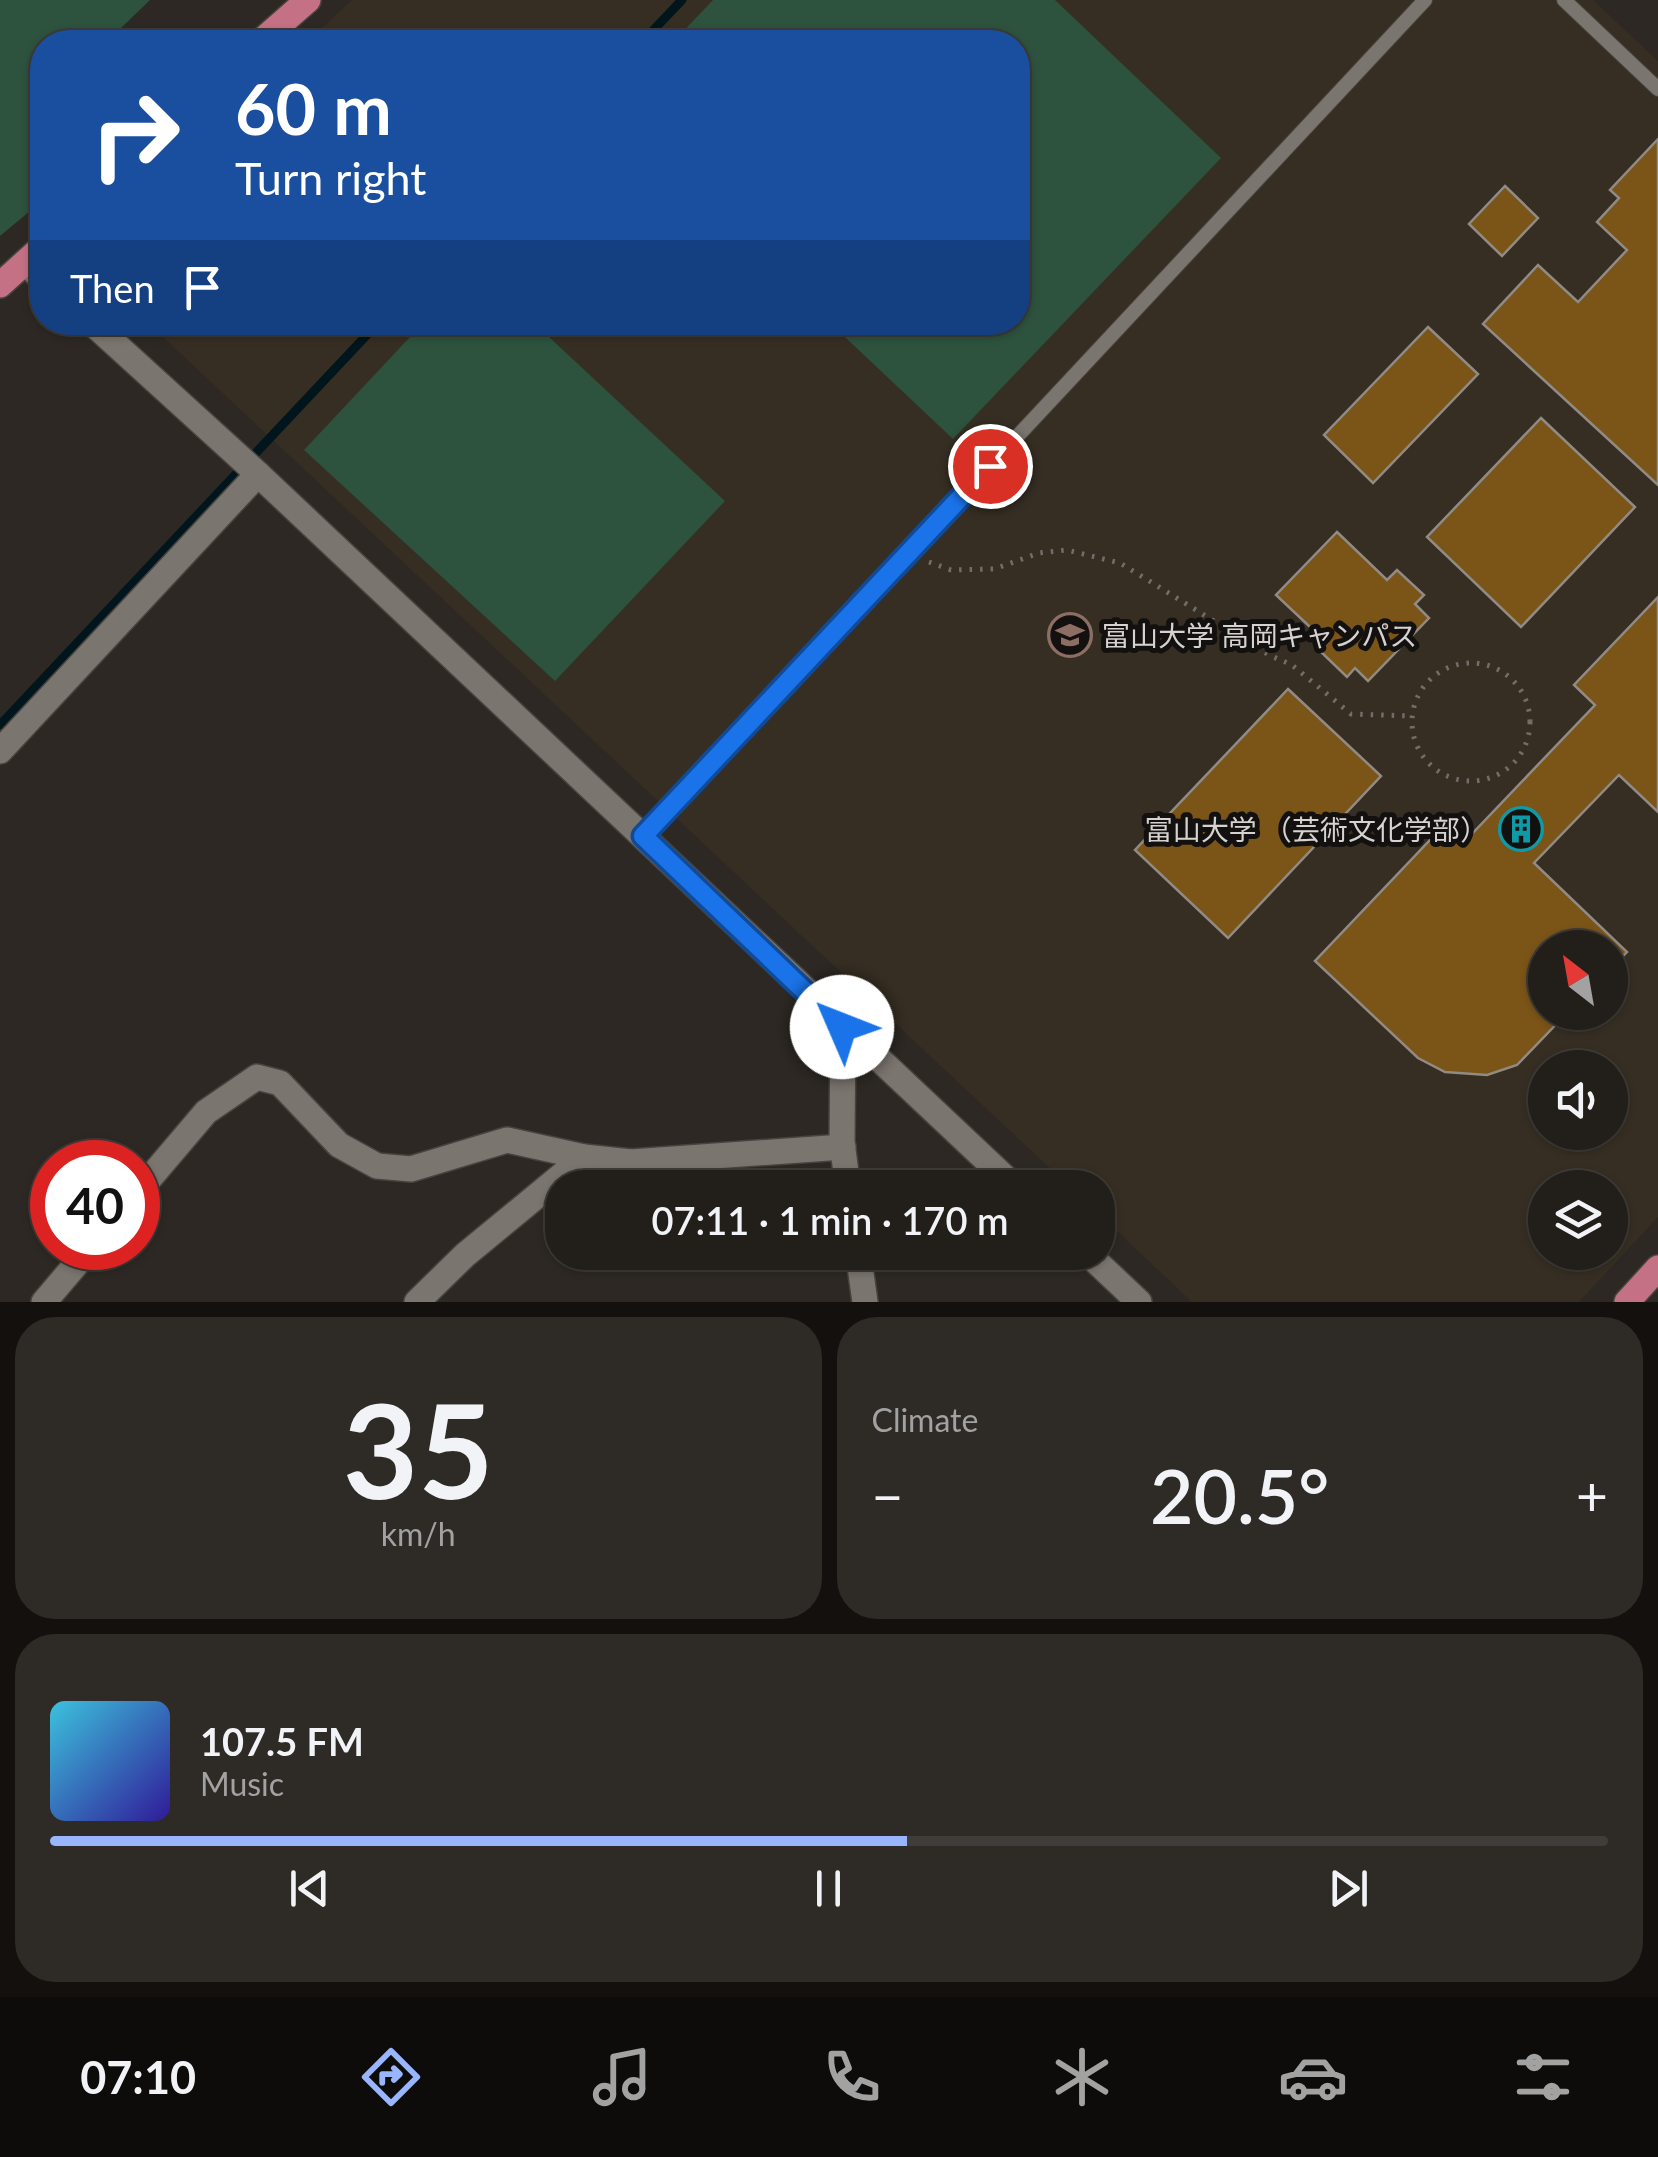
<!DOCTYPE html>
<html lang="en">
<head>
<meta charset="utf-8">
<style>
  body { margin:0; font-family:Lato,"Noto Sans JP",sans-serif; background:#2e2b27; color:#f1f3f6; height:100vh; display:flex; flex-direction:column; font-size:38px; white-space:nowrap }
  * { box-sizing:border-box; margin:0 }
  p { font-size:32px; color:#a2a2a2 }
  .icon { flex:none; width:55px; height:55px; fill:none; stroke:currentColor; stroke-width:2; stroke-linecap:round; stroke-linejoin:round }
  .map { position:relative; height:1302px; overflow:hidden }
  .details { display:flex; flex-direction:column; gap:15px; padding:15px; background:#13100e; flex:1 }
  .details>* { flex:none }
  .banner { position:absolute; left:30px; top:30px; width:1000px; height:305px; border-radius:40px; box-shadow:0 2px 8px #0004,0 0 0 2px #3f3c39; background:#1a4fa0; color:#fff; overflow:hidden }
  .needle { width:65px; rotate:329deg }
  .fabs { position:absolute; left:1528px; top:930px; display:grid; gap:20px }
  .fabs a { display:grid; place-items:center; width:100px; height:100px; border-radius:50%; background:#221e1a; box-shadow:0 2px 8px #0004,0 0 0 2px #3f3c39; font-size:50px }
  .speed { position:absolute; left:30px; top:1140px; display:flex; gap:20px; font-size:50px; font-weight:700; text-align:center }
  .speed>* { display:grid; place-content:center; width:130px; height:130px; border-radius:50%; background:#221e1a; box-shadow:0 2px 8px #0004,0 0 0 2px #3f3c39; line-height:1 }
  .speed .limit { border:15px solid #d22; background:#fff; color:#111 }
  .pin { position:absolute; display:grid; place-items:center; width:85px; height:85px; color:#fff; margin:-42px; border:5px solid #fff; border-radius:50%; box-shadow:0 2px 10px #0007 }
  .me { position:absolute; width:110px; margin:-55px; rotate:314deg; stroke-linejoin:round; filter:drop-shadow(0 0 8px #0008) }
  .turn { display:flex; align-items:center; gap:35px; height:210px; padding:0 40px; font-size:45px }
  .turn .icon { width:130px; height:130px; stroke-width:2.5 }
  .turn b { display:block; font-size:70px; line-height:85px }
  .then { display:flex; align-items:center; height:95px; padding:0 40px; background:#0003; gap:20px; font-size:38px }
  .big { font-size:75px; font-weight:600; line-height:1.1 }
  .details .tile { flex:1; display:flex; flex-direction:column; justify-content:center; gap:15px; min-width:0; padding:0 35px; border-radius:40px; background:#2e2b27 }
  .details .dial { align-items:center; gap:0 }
  .dial b { font-size:130px; line-height:1 }
  .song { display:flex; align-items:center; gap:30px }
  .cover { width:120px; height:120px; border-radius:15px; background:linear-gradient(135deg,hsl(190 70% 55%),hsl(250 70% 35%)) }
  .played { height:10px; border-radius:5px; background:linear-gradient(90deg,#98b5fd 55%,#3f3c39 55%) }
  .keys { display:flex; justify-content:space-around; direction:ltr }
  .heat { display:flex; justify-content:space-between; align-items:center; font-size:55px; direction:ltr }
  .details .tiles { flex:1; display:grid; gap:15px; grid-template-columns:1fr 1fr }
  .tile:last-child { grid-column:span 2 }
  .trip { position:absolute; left:545px; top:1170px; width:570px; height:100px; border-radius:40px; background:#221e1a; box-shadow:0 2px 8px #0004,0 0 0 2px #3f3c39; font-weight:600; line-height:100px; text-align:center }
  .tabs { display:flex; height:160px; justify-content:space-around; align-items:center; background:#0e0c0a; color:#a2a2a2 }
  .tabs .icon { width:70px; height:70px }
  .tabs .selected { color:#98b5fd }
  .tabs b { font-size:45px; color:#f1f3f6 }
  .map>svg:first-child { display:block }
</style>
</head>
<body>
<div class="map">
<svg width="1658" height="1302" viewBox="0 0 1658 1302">
  <rect width="100%" height="100%" fill="#2d2823"/>
  <path fill="#362e23" fill-rule="evenodd" d="M352 0H1593L1658 61V1217L1579 1302H1192L1098 1213V1188L1070 1187 148 323 1018 322V42H307ZM1545 948H1610V1012H1545ZM1545 1068H1610V1132H1545ZM1545 1188H1610V1252H1545Z"/>
  <g fill="#2d523e">
    <polygon points="0,0 150,0 121,28 117,42 42,42 42,201 0,236"/>
    <polygon points="713,0 1055,0 1221,158 953,439 830,323 1018,322 1018,42 673,42"/>
    <polygon points="424,322 534,323 725,501 555,681 304,450"/>
  </g>
  <g fill="none" stroke-linecap="round" stroke-linejoin="round">
    <g stroke="#00151c" stroke-width="9">
      <polyline points="642,42 682,0"/>
      <polyline points="0,725 379,322"/>
    </g>
  </g>
  <g fill="#7b5418" stroke="#908b84" stroke-width="2.5">
    <polygon points="1658,139 1658,485 1483,324 1538,265 1578,302 1627,250 1597,222 1619,198 1610,190"/>
    <polygon points="1505,186 1538,218 1502,256 1469,224"/>
    <polygon points="1428,327 1478,374 1373,483 1324,435"/>
    <polygon points="1541,418 1635,507 1521,627 1427,537"/>
    <polygon points="1337,532 1387,580 1397,570 1424,595 1415,604 1429,618 1368,681 1355,668 1347,677 1319,650 1327,643 1276,595"/>
    <polygon points="1658,597 1658,812 1619,775 1534,863 1627,952 1610,969 1610,948 1545,948 1545,1012 1568,1012 1517,1065 1487,1075 1445,1072 1418,1058 1315,961 1449,820 1468,838 1595,705 1574,685"/>
    <polygon points="1288,689 1381,776 1228,938 1135,850"/>
  </g>
  <g fill="none" stroke-linecap="round" stroke-linejoin="round">
    <g stroke="#47433f" stroke-width="16">
      <g id="service">
        <polyline points="1564,0 1658,89"/>
        <polyline points="643,837 1425,0"/>
      </g>
    </g>
    <g stroke="#47433f" stroke-width="28">
      <g id="minor">
        <polyline points="0,751 258,474"/>
        <polyline points="843,1027 842,1142 848,1188"/>
        <polyline points="138,1192 206,1112 257,1077 280,1083 339,1145 377,1166 411,1169 507,1140 584,1157 631,1162 843,1147"/>
        <polyline points="858,1252 865,1302"/>
        <polyline points="44,1302 90,1248"/>
        <polyline points="417,1302 465,1255 584,1157"/>
      </g>
    </g>
    <g stroke="#47433f" stroke-width="28">
      <g id="tertiary">
        <polyline points="26,263 42,279"/>
        <polyline points="91,322 258,474 1016,1188"/>
        <polyline points="1086,1252 1139,1302"/>
      </g>
    </g>
    <g stroke="#47433f" stroke-width="28">
      <g id="primary">
        <polyline points="260,42 308,0"/>
        <polyline points="0,285 42,247"/>
        <polyline points="1627,1302 1658,1268"/>
      </g>
    </g>
    <g stroke="#716d69" stroke-width="5" stroke-dasharray="2.5 8" stroke-linecap="butt">
      <polyline points="929,562 951,570 994,569 1039,553 1067,550 1120,563 1269,655 1292,665 1351,714 1412,716"/>
      <circle cx="1471" cy="722" r="59"/>
    </g>
    <use href="#service" stroke="#7b756f" stroke-width="14"/>
    <use href="#minor" stroke="#7b756f" stroke-width="25"/>
    <use href="#tertiary" stroke="#7b756f" stroke-width="25"/>
    <use href="#primary" stroke="#c47185" stroke-width="25"/>
  </g>
  <g fill="none" stroke-linecap="round" stroke-linejoin="round">
    <g stroke="#114b97" stroke-width="25">
      <polyline id="route" points="842,1027 643,836 990,466"/>
    </g>
    <use href="#route" stroke="#1a73e8" stroke-width="18"/>
  </g>
  <defs>
    <g id="university-ring" transform="scale(2.25)"><circle r="9.5" fill="#13110f" stroke="#8d6e63" stroke-width="1.5"/><path d="M0-5L7-2L0 1L-7-2ZM-4 1L0 2.5L4 1V4Q0 6-4 4Z" fill="#8d6e63"/></g>
    <g id="building-ring" transform="scale(2.25)"><circle r="9.5" fill="#13110f" stroke="#0f9aa8" stroke-width="1.5"/><path d="M-4-6H4V6H1V3H-1V6H-4ZM-2.5-4.3h1.7v1.8h-1.7ZM.8-4.3h1.7v1.8H.8ZM-2.5-1h1.7V.8h-1.7ZM.8-1h1.7V.8H.8Z" fill="#0f9aa8"/></g>
  </defs>
  <g fill-rule="evenodd">
    <use href="#university-ring" x="1070" y="635"/>
    <use href="#building-ring" x="1521" y="829"/>
  </g>
  <g text-anchor="middle" dominant-baseline="central" stroke-width="10" stroke-linejoin="round" paint-order="stroke">
    <g font-size="28" fill="#d5d2cf" stroke="#13110f" text-anchor="start">
      <text x="1102" y="635">富山大学 高岡キャンパス</text>
      <text x="1488" y="829" text-anchor="end">富山大学 （芸術文化学部）</text>
    </g>
  </g>
</svg>
<div class="fabs">
<a><svg class="needle" viewBox="-14 -14 28 28"><path d="M0-13l5 13h-10z" fill="#e53935"/><path d="M0 13l5-13h-10z" fill="#a2a2a2"/></svg></a>
<a><svg class="icon" aria-label="sound" viewBox="0 0 24 24"><path d="M4 9h4l5-4v14l-5-4H4zM17 9q2 3 0 6"/></svg></a>
<a><svg class="icon" aria-label="layers" viewBox="0 0 24 24"><path d="M12 4l9 5-9 5-9-5zM3 14l9 5 9-5"/></svg></a>
</div>
<div class="speed"><div class="limit">40</div></div>
<div class="pin" style="left:990px;top:466px;background:#d93025"><svg class="icon" aria-label="arrive" viewBox="0 0 24 24"><path d="M6 21V4h12l-3 4 3 4H6"/></svg></div>
<svg class="me" style="left:842px;top:1027px" viewBox="-20 -20 40 40"><circle r="19" fill="#fff"/><path d="M0-13L10 11 0 6-10 11z" fill="#1a73e8"/></svg>
<div class="trip">07:11 · 1 min · 170 m</div>
<div class="banner">
<div class="turn"><svg class="icon" aria-label="right" viewBox="0 0 24 24"><path d="M7 20v-9h11M14 6l5 5-5 5"/></svg><div><b>60 m</b>Turn right</div></div>
<div class="then">Then<svg class="icon" aria-label="arrive" viewBox="0 0 24 24"><path d="M6 21V4h12l-3 4 3 4H6"/></svg></div>
</div>
</div>
<section class="details">
<div class="tiles">
<div class="tile dial"><b>35</b><p>km/h</p></div>
<div class="tile"><p>Climate</p>
<div class="heat"><a>−</a><b class="big">20.5°</b><a>+</a></div>
</div>
<div class="tile">
<div class="song"><i class="cover"></i><div><b>107.5 FM</b><p>Music</p></div></div>
<div class="played"></div>
<div class="keys"><svg class="icon" aria-label="previous" viewBox="0 0 24 24"><path d="M18 5L8 12l10 7zM5 5v14"/></svg><svg class="icon" aria-label="pause" viewBox="0 0 24 24"><path d="M8 5v14M16 5v14"/></svg><svg class="icon" aria-label="next" viewBox="0 0 24 24"><path d="M6 5l10 7-10 7zM19 5v14"/></svg></div>
</div>
</div>
</section>
<nav class="tabs">
<b>07:10</b>
<svg class="icon selected" aria-label="directions" viewBox="0 0 24 24"><path d="M12 3l9 9-9 9-9-9zM9 14v-3h6M13 9l2 2-2 2"/></svg>
<svg class="icon" aria-label="music" viewBox="0 0 24 24"><path d="M9 18V5l10-2v13"/><circle cx="6" cy="18" r="3"/><circle cx="16" cy="16" r="3"/></svg>
<svg class="icon" aria-label="phone" viewBox="0 0 24 24"><path d="M5 4h4l2 5-3 2q2 4 5 5l2-3 5 2v4C11 20 4 13 5 4z"/></svg>
<svg class="icon" aria-label="climate" viewBox="0 0 24 24"><path d="M12 3v18M4 7l16 10M4 17L20 7"/></svg>
<svg class="icon" aria-label="car" viewBox="0 0 24 24"><path d="M5 17H2v-5l4-1 3-4h7l3 4 3 1v5h-3M9 17h6M6 11h13"/><circle cx="7" cy="17" r="2"/><circle cx="17" cy="17" r="2"/></svg>
<svg class="icon" aria-label="filters" viewBox="0 0 24 24"><path d="M4 7h16M4 17h16"/><circle cx="9" cy="7" r="2"/><circle cx="15" cy="17" r="2"/></svg>
</nav>
</body>
</html>
